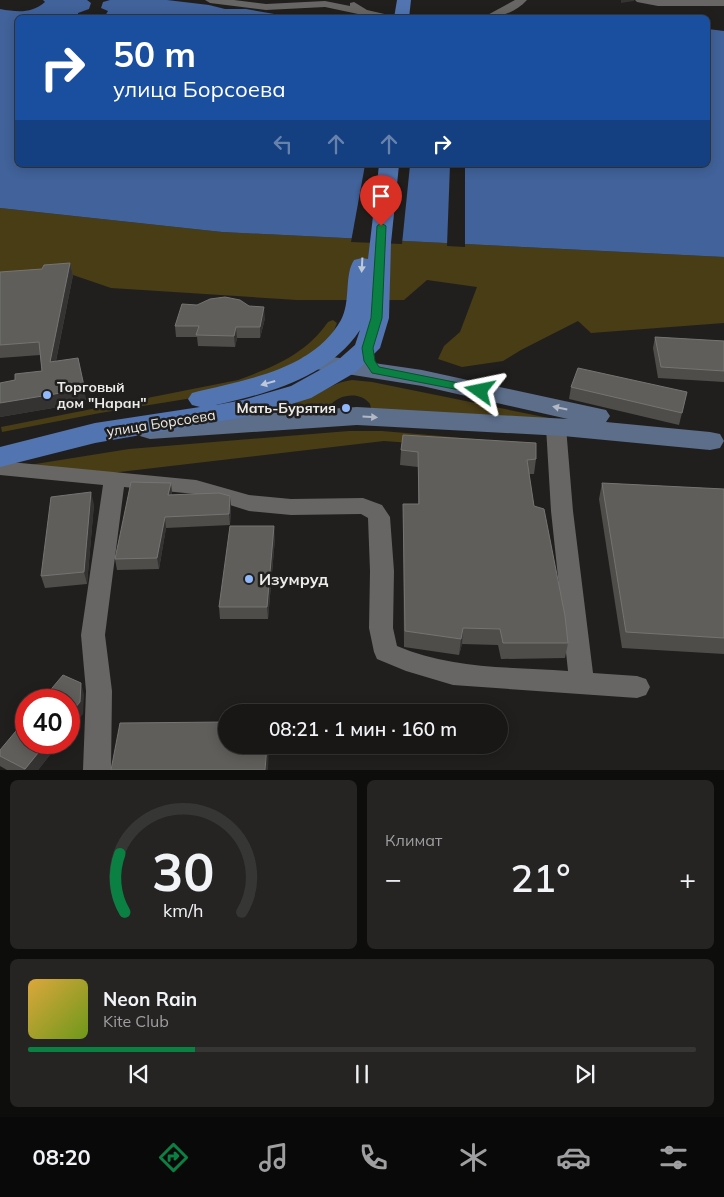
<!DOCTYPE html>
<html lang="ru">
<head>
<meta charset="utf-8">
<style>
  body { margin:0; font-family:Mulish,sans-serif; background:#252423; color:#f1f3f6; height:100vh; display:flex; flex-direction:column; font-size:19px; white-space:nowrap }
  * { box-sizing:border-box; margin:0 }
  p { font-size:16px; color:#9f9fa1 }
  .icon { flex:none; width:28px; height:28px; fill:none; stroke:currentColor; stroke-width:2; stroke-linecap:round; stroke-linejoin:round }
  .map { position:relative; height:770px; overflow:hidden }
  .panel { display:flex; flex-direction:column; gap:10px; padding:10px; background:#0d0d0c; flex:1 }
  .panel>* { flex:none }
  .hud { position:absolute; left:15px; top:15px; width:695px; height:152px; border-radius:8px; box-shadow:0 2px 12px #0003,0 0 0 1px #363635; background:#1a4fa0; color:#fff; overflow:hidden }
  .speed { position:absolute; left:15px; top:689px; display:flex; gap:10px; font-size:25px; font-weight:700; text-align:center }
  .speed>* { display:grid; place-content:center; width:65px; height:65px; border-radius:50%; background:#181716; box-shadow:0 2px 12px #0003,0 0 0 1px #363635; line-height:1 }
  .speed .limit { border:8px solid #d22; background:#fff; color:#111 }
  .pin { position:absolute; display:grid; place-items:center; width:42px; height:42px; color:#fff; margin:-51px -21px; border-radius:50% 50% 50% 0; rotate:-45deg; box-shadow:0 0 5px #0007 }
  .pin .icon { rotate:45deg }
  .me { position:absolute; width:55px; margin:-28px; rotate:282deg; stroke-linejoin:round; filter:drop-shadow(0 0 4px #0008) }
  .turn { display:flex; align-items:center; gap:18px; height:105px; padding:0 15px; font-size:22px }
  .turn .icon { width:65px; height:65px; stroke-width:2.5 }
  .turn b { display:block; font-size:35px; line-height:42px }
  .lanes { display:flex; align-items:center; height:48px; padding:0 15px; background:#0003; justify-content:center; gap:25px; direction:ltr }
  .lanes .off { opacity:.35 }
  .big { font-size:38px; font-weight:600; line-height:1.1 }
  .panel .tile { flex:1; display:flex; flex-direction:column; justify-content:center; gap:8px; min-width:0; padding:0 18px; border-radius:8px; background:#252423 }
  .panel .dial { align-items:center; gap:0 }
  .dial svg { height:130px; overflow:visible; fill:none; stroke:#363635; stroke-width:7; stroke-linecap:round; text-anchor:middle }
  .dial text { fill:#f1f3f6; stroke:none }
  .song { display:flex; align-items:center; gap:15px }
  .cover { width:60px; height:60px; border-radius:8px; background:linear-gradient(135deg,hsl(40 70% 55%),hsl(80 70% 35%)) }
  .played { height:5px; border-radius:2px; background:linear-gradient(90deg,#0b8043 25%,#363635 25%) }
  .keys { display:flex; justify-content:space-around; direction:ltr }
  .heat { display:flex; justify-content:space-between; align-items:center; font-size:28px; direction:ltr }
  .panel .tiles { flex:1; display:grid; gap:10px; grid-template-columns:1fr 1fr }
  .tile:last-child { grid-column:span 2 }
  .trip { position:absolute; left:218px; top:704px; width:290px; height:50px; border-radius:25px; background:#181716; box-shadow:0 2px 12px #0003,0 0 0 1px #363635; font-weight:600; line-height:50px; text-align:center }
  .tabs { display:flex; height:80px; justify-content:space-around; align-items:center; background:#0a0909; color:#9f9fa1 }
  .tabs .icon { width:35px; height:35px }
  .tabs .current { color:#0b8043 }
  .tabs b { font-size:22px; color:#f1f3f6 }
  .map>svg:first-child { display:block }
</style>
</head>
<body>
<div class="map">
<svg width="724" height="770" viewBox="0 0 724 770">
  <rect width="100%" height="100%" fill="#201f1d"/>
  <g fill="#493d16">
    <polygon points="0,208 222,232 724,257 724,323 591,333 578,321 521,350 503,361 462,367 438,359 444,346 460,332 477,287 427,280 404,300 297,300 111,288 73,275 0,279"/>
    <path d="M333 320 337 323 333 333 322 346 281 373 217 394 100 413 2 432 1 427 238 380C273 367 305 355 328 322Z"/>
    <path d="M352 380 372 382 593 427 373 416C372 413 371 408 370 404 361 391 338 394 330 406 328 410 327 414 325 418L248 416C270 410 292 405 312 396 326 389 337 382 352 380Z"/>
    <polygon points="349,431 382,431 534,444 533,452 384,441 77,477 23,466 129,449"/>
  </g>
  <g fill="#41629a">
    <path d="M43 0H87L91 3 89 9 78 13V17H81L18 18V165H708V29L724 31V257L222 232 0 208V9C17 12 31 14 45 2Z"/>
    <polygon points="110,0 167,0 209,5 225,9 246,9 292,17 97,17 105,16 108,11 101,8 103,2"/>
  </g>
  <g fill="#201f1d">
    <polygon points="365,165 410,165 402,244 351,242"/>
    <polygon points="450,165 465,165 465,247 447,246"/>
  </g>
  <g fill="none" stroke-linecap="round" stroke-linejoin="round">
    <g fill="#676664" fill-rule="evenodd">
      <polygon points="205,0 234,0 266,4 325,1 350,6 350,3 354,2 367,10 402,18 377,18 325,7 266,10 210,3"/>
      <path d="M515 0H527C515 13 499 18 482 18Z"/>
      <polygon points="635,0 724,0 724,6 658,6 637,2"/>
      <path d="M556 421 563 422 566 427 573 511 593 673 637 676 646 679 650 687 646 695 637 698 453 685 406 671 377 659 374 652 369 628 370 571 368 518 361 514 291 515 249 511 195 494 124 487 105 635 112 691 111 770H83L86 691 81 635 103 485 0 475V461L196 480 249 495 291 499 363 498 382 505 390 517 394 571 393 628 397 646C450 669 510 667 568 671L551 511 546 427 549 422Z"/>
    </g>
    <polygon fill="#5c6e8a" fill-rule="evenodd" points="312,354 422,370 606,410 610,416 606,422 710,432 720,434 724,441 720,448 710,450 563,436 357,425 150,439 140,436 136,430 140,424 150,421 357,407 568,419 422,386 303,367 299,362 303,357"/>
    <g fill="#5275b1" fill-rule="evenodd">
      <polygon points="397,0 411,0 409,18 394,18"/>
      <path d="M379 165H399L391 243 389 318 380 348 356 372 311 398 256 415 95 443 0 467V447L95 423 200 407 192 405 188 399 192 393C243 380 312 371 341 320 351 302 344 275 354 260L362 258 368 259ZM360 330 355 345 338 360 291 386 243 400 216 405C269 393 328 378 360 330Z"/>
    </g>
  </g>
  <g fill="#4e4d4a">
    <polygon points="70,263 73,275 56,361 86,399 82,403 0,417 0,383 15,380 42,371 40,355 0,358 0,272 42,269"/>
    <polygon points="197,305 265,318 260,338 237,338 235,347 198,346 197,337 176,337 175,326"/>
    <polygon points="655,337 724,341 724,382 658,378 653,348"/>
    <polygon points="571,387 687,392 679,425 569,399"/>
    <polygon points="401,450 536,459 534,474 529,474 534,506 568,643 565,658 501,659 498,645 462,644 459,655 404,647 403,520 403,504 418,504 418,467 400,465"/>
    <polygon points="171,483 172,495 230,496 231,507 230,525 166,528 159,569 117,570 115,559"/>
    <polygon points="602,483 724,489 724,654 622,648 599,499"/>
    <polygon points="94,504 87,584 45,588 41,576"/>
    <polygon points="275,538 268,619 220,619 219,607"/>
    <polygon points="26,742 60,742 38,770 7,770 0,766 0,750"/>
  </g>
  <g fill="#343331">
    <polygon points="621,0 634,0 634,1 621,3"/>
    <polygon points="70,263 73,275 53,375 50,362"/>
    <polygon points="264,307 265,318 260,338 260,327"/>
    <polygon points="236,327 237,338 235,347 234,336"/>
    <polygon points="78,358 86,399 82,403 0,417 0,403"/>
    <polygon points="171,483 172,494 170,506 168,495"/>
    <polygon points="91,492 94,504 87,584 84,572"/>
    <polygon points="230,496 231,507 230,525 229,514"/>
    <polygon points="165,517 166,528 159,569 157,558"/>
    <polygon points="274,526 275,538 268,619 267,607"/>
    <polygon points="463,628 462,644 459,655 461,639"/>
    <polygon points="81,683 84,695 83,714 69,732 69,715"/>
    <polygon points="47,742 60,742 38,770 25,770"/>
    <polygon points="267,745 269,745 268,770 265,770"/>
  </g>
  <g fill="#5f5e5b" stroke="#757472">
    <polygon points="70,263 50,362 78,358 84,386 79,390 0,403 0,383 15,380 15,374 42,371 39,342 0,345 0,272 42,269 44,265"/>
    <polygon points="225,297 240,300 249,306 264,307 260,327 236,327 234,336 196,335 199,326 175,326 182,304 197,305 210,299"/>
    <polygon points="655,337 724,341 724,371 661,367"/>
    <polygon points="578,368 687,392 682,413 571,387"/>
    <polygon points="403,435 536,443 536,459 527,460 534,506 544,509 565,616 568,643 503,643 500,629 463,628 461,639 405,631 403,504 419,504 418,452 401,450"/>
    <polygon points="131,482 171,483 168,495 219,493 230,496 229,514 165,517 157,558 115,559"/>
    <polygon points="602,483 724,489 724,638 626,632"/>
    <polygon points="91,492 84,572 41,576 51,497"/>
    <polygon points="230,526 274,526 267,607 219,607"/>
    <polygon points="63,675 81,683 80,702 69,715 69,700 42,700"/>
    <polygon points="26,719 26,742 47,742 25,769 0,756 0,750"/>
    <polygon points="226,722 226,745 267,745 265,770 111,770 120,723"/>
  </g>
  <defs><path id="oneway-solid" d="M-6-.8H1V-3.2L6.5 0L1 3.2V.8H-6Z" transform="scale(1.25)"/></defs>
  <g fill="#bec8d9">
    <use href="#oneway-solid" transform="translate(362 265) rotate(93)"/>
    <use href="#oneway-solid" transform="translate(268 383) rotate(164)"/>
  </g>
  <g fill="#b2b9c4">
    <use href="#oneway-solid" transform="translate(560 408) rotate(-168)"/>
    <use href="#oneway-solid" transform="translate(370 417) rotate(3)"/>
  </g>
  <polygon fill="#0b8043" stroke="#07532c" points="381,223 386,226 382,318 373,348 375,361 379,367 484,388 486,391 484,393 480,394 372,373 364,361 362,348 371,318 377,226"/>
  <g fill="#8fb8fd" stroke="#201f1d" stroke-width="2">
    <circle cx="47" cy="395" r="5"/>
    <circle cx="346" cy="408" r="5"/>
    <circle cx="249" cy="579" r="5"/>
  </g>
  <g text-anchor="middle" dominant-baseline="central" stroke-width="5" stroke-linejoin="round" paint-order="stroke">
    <g font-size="14" font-weight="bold" fill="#ecebea" stroke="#201f1d" text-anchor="start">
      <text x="57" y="387">Торговый<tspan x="57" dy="16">дом "Наран"</tspan></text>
      <text x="336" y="408" text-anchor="end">Мать-Бурятия</text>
    </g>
    <g font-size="14" fill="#ecebea" stroke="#201f1d">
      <text transform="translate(161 423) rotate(-9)">улица Борсоева</text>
    </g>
    <g font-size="16" font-weight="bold" fill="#ecebea" stroke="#201f1d" text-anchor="start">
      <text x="259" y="579">Изумруд</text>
    </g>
  </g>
</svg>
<div class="speed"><div class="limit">40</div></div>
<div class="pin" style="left:381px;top:226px;background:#d93025"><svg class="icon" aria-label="arrive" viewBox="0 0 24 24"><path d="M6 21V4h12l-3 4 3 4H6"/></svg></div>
<svg class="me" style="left:480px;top:391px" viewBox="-20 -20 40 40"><path d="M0-17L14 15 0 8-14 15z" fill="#0b8043" stroke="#fff" stroke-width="4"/></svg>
<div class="trip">08:21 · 1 мин · 160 m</div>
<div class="hud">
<div class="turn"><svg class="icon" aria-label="right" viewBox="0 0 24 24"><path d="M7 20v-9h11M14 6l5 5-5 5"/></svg><div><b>50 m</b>улица Борсоева</div></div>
<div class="lanes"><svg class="icon off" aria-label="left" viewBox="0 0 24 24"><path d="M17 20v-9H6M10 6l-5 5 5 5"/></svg><svg class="icon off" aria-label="ahead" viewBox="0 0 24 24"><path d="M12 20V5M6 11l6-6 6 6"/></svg><svg class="icon off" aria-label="ahead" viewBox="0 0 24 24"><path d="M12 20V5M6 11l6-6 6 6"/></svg><svg class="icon" aria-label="right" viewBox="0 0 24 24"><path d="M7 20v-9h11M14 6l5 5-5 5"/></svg></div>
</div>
</div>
<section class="panel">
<div class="tiles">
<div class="tile dial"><svg viewBox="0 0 100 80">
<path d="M14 69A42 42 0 1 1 86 69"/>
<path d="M14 69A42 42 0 0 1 11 33" stroke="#0b8043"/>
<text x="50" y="56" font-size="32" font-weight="700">30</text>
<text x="50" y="72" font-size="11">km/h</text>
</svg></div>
<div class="tile"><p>Климат</p>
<div class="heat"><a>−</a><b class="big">21°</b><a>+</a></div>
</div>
<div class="tile">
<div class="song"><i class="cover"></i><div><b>Neon Rain</b><p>Kite Club</p></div></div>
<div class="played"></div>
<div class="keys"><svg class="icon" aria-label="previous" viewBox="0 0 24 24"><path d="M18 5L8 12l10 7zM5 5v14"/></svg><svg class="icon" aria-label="pause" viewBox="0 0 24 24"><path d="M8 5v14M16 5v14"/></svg><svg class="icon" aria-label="next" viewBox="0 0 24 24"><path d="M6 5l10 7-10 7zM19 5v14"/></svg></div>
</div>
</div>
</section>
<nav class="tabs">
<b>08:20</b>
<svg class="icon current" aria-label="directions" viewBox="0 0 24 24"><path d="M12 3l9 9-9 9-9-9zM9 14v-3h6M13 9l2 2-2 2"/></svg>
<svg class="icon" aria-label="music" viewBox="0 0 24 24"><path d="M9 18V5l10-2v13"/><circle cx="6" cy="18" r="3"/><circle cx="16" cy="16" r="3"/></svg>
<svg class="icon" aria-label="phone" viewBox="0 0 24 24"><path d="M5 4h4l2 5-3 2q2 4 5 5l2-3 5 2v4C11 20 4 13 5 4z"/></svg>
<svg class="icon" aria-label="climate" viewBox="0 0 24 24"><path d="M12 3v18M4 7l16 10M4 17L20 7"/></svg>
<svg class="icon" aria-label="car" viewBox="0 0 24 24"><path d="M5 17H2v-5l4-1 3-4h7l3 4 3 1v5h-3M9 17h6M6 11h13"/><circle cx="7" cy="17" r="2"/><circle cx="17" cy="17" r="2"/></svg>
<svg class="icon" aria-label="filters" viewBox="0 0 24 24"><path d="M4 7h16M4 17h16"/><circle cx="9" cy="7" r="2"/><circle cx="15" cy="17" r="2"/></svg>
</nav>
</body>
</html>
